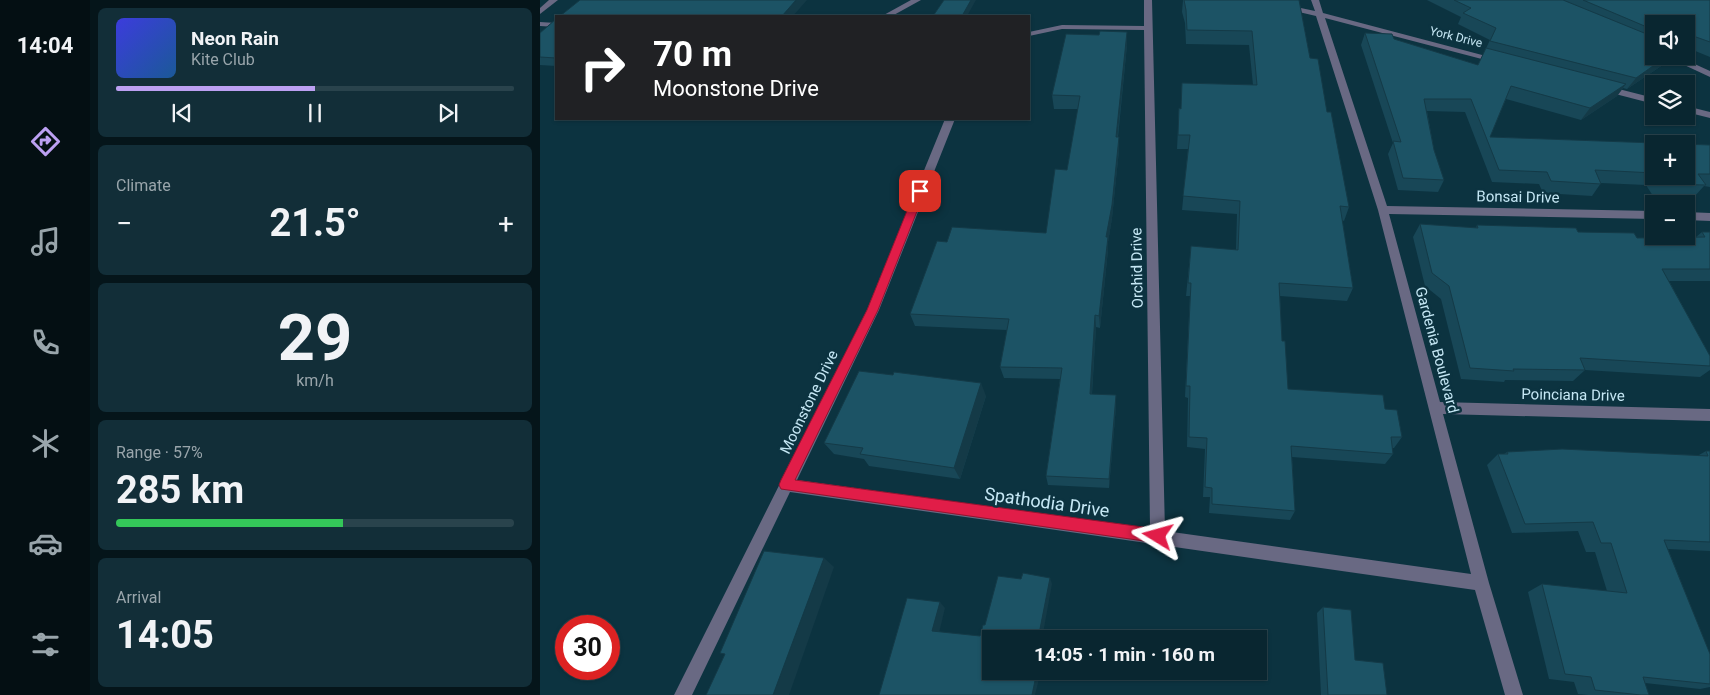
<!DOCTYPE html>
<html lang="en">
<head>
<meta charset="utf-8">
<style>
  body { margin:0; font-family:Roboto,sans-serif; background:#122e38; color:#f1f3f6; height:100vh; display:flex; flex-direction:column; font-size:19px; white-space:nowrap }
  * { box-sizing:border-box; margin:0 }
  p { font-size:16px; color:#99a5ab }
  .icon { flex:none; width:28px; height:28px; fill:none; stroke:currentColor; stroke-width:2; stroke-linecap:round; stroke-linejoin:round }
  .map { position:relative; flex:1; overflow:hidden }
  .panel { display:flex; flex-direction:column; gap:8px; padding:8px; background:#05151a; width:450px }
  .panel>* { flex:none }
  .guide { position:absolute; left:15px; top:15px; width:475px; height:105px; border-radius:0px; box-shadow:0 1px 4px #0004,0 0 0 1px #29434c; background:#202124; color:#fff; overflow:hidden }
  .tools { position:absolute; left:1105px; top:15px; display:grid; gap:10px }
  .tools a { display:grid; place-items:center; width:50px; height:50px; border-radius:0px; background:#092630; box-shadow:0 1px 4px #0004,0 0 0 1px #29434c; font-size:25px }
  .speed { position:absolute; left:15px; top:615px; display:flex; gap:10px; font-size:25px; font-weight:700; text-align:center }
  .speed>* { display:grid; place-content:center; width:65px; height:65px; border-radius:50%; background:#092630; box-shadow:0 1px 4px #0004,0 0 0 1px #29434c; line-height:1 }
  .speed .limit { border:8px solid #d22; background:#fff; color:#111 }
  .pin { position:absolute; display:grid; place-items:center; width:42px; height:42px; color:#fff; margin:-21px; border-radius:10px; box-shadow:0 2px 8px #0006 }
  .me { position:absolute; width:55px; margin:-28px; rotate:278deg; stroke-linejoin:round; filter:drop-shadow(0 0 4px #0008) }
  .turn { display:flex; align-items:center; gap:18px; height:105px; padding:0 15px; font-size:22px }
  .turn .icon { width:65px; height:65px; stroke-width:2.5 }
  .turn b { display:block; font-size:35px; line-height:42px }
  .big { font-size:38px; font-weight:700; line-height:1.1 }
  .panel .card { flex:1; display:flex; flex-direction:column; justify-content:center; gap:8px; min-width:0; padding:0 18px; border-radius:8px; background:#122e38 }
  .panel .dial { align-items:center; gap:0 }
  .dial b { font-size:65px; line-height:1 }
  .song { display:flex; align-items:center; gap:15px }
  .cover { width:60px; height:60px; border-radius:8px; background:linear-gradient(135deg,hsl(240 70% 55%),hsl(210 70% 35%)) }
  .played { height:5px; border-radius:2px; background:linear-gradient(90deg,#bca0f2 50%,#29434c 50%) }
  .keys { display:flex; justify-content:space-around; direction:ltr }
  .heat { display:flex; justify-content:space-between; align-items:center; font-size:28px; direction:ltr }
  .charge { height:8px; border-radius:4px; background:linear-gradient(90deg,#34c759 57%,#29434c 0) }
  .trip { position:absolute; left:442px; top:630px; width:285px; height:50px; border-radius:0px; background:#092630; box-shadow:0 1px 4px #0004,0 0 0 1px #29434c; font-weight:700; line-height:50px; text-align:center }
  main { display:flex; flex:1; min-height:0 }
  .menu { display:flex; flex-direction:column; width:90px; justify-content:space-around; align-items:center; background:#040f13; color:#99a5ab }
  .menu .icon { width:35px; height:35px }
  .menu .selected { color:#bca0f2 }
  .menu b { font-size:22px; color:#f1f3f6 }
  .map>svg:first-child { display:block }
</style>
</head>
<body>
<main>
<nav class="menu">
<b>14:04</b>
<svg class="icon selected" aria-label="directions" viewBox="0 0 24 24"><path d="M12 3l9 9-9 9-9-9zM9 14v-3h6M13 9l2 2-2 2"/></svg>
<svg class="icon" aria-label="music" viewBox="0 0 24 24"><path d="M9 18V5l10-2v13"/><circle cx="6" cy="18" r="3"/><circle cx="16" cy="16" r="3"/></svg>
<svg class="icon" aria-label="phone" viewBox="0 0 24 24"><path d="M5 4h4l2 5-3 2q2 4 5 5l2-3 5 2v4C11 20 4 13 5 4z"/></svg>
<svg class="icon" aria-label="climate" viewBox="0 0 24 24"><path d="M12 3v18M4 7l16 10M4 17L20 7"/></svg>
<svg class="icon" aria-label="car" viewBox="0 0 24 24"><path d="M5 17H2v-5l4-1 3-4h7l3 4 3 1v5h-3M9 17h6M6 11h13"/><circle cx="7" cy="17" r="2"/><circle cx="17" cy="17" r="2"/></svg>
<svg class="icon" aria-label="filters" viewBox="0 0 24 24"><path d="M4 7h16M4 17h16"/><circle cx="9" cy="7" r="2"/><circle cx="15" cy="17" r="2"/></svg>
</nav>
<section class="panel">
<div class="card">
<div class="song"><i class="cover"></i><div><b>Neon Rain</b><p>Kite Club</p></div></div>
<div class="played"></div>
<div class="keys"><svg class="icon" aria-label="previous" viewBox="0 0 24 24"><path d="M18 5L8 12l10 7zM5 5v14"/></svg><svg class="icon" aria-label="pause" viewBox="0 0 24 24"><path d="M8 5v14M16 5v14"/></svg><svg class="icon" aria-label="next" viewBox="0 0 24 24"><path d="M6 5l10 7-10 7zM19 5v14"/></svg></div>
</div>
<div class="card"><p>Climate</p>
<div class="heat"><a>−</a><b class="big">21.5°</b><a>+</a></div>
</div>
<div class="card dial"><b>29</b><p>km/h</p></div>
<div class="card"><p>Range · 57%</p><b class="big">285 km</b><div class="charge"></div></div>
<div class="card"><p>Arrival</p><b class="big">14:05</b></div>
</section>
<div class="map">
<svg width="1170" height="695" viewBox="0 0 1170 695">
  <rect width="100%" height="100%" fill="#0c3340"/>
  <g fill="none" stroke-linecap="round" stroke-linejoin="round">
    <g fill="#696983" fill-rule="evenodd">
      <polygon points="9,0 18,0 0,14 0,8"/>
      <polygon points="371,0 381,0 352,16 342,16"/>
      <polygon points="604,0 612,0 625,531 931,574 838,210 776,16 708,0 723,0 775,11 771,0 779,0 783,13 961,60 957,63 785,18 847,206 1114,211 1114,219 849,214 900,402 1170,409 1170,421 903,414 949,583 983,695 965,695 935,590 250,492 152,695 134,695 327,310 405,119 415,119 339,310 257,480 610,529 604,30 522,29 489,36 489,32 522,25 604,26"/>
      <polygon points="0,22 16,23 16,27 0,26"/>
      <polygon points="1125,56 1137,56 1170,71 1170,77"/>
      <polygon points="1063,85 1114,98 1114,104 1060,90 1060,86"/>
      <polygon points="1146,106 1170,112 1170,118 1146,112"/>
      <polygon points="1146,212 1170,213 1170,221 1146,220"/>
    </g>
  </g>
  <g fill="#184757" fill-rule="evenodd">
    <polygon points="643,0 759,0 770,58 787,112 809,207 804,221 802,220 813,288 807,301 740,296 742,341 748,389 845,409 862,437 854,448 852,448 853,454 845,464 752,457 755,511 750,520 669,513 670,497 663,497 665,449 647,447 648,398 645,397 650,296 646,296 651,246 696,250 697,214 642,210 648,149 637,149 639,108 641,109 642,83 713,85 709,45 646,44 645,23 642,12"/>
    <path d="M887 0H1170V57L1148 48 1146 49V24H1114V56H1133L1130 60 1087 89 1083 88 1077 96 1041 120 966 99 950 137 1170 145V187L1164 186 1154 197 1113 196 1106 185 1061 183 1052 196 1003 193 999 184 952 182 925 112 887 111 894 150 904 180 898 192 858 190 848 154 853 143 821 45 825 33 854 39 938 65 950 40 918 24 921 17ZM1114 144 1146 176H1114Z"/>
    <polygon points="16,19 16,66 0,65 0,33"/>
    <polygon points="587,45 578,137 579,150 572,218 568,242 568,250 560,328 556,327 552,394 576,406 569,488 508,485 506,476 520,379 464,378 460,367 467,330 375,326 370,314 407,242 506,233 527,170 538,109 514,109 512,95"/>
    <polygon points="880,224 936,228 937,225 1038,232 1097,238 1156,237 1162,232 1170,232 1170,281 1129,281 1170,356 1170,370 1160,377 1045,370 1033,381 965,380 964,382 921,379 901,299 885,286 873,237"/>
    <polygon points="446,396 420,479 329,466 324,459 294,454 284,443"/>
    <polygon points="1166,451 1170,451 1170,551 1128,549 1170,654 1170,687 1160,689 1105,683 1109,695 1048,695 1038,694 1034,682 1009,679 988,592 1002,584 1067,591 1055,552 1046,552 1038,531 972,533 947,465 958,454 964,454 967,452 1159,455"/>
    <polygon points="783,607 815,660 847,695 781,695 777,613"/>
  </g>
  <g fill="#143a47">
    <polygon points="256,0 267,0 253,16 242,16"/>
    <polygon points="431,0 436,0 427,16 422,16"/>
    <polygon points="587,32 587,45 576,150 576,137"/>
    <polygon points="1156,37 1148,48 1146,49 1147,43"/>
    <polygon points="1127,56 1133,56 1130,60 1087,89 1096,78"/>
    <polygon points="1086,84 1077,96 1041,120 1050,108"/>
    <polygon points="579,137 579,150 572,218 568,242 568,250 560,328 559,316 566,237"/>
    <polygon points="555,315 556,327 551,405 550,394"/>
    <polygon points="441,383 446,396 420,479 414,468"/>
    <polygon points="576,395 576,406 569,488 569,479"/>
    <polygon points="284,558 294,567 249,695 233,695"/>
    <polygon points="510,578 512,584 502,639 499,634"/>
    <polygon points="400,602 405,608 398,637 392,631"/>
    <polygon points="497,671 501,671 495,695 492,695"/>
  </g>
  <g fill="#1c5365" stroke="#143a47">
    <polygon points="40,0 256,0 242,16 20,16"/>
    <polygon points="404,0 431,0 422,16 393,16"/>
    <polygon points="644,0 759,0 770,58 778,59 787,112 791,112 809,207 800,206 813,288 739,283 742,341 745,341 748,389 843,395 845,409 857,410 862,437 851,437 853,454 751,446 755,511 672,504 672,488 665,487 667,438 649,437 650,386 646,386 651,283 648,283 651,246 698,250 700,201 643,196 650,135 638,135 639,108 641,109 642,83 717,85 712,31 647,30 646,10"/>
    <polygon points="914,0 1023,0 1114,37 1114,56 1127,56 1096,78 950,41 956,28 923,13 931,8"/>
    <polygon points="1043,0 1170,0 1170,42 1156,37 1146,43 1146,24 1114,24 1114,30"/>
    <polygon points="16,19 16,58 0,57 0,33"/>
    <polygon points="560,31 587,32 576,137 579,137 572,205 566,237 568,237 559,316 555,315 550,394 576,395 569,479 506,476 522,368 460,367 469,319 370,314 397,241 407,242 412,227 506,233 515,169 527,170 540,96 512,95 526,34 559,35"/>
    <polygon points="825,33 852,34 854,39 938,65 946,48 1086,84 1050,108 971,86 950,137 1170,145 1170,174 1158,174 1166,185 1123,184 1118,176 1146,176 1146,144 1114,144 1114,173 1055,170 1061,184 1011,181 1007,172 959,170 931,99 884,99 894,150 904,180 863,178 853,141 861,142"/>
    <polygon points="880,224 938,228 937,225 1036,228 1038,232 1094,233 1097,238 1165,237 1162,232 1170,232 1170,269 1122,269 1170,356 1170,366 1040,358 1045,370 973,369 974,371 930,368 909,286 892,273"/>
    <polygon points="319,371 353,375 354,372 441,383 414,468 320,454 323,448 284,443"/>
    <polygon points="1022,449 1168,456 1166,451 1170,451 1170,542 1124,540 1170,654 1170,684 1103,677 1109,695 1101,695 1055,690 1051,677 1025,674 1002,584 1087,593 1071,543 1061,543 1053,522 985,524 958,454 968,454 967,452"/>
    <polygon points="224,551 284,558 233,695 166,695 185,654 180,653"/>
    <polygon points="483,573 510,578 499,634 505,635 504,639 451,639 451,671 497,671 492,695 339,695 367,598 400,602 392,631 440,636 443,625 445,625 458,576 481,579"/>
    <polygon points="783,607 811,610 815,660 843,663 847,695 788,695"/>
  </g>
  <polygon fill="#e11d48" stroke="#92132f" points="380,188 385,191 338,310 255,480 618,529 623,531 625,536 623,541 618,543 241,489 239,485 241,480 327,310 375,191"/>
  <g text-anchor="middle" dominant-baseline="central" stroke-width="5" stroke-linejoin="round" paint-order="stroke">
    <g font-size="12" fill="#c6e8f5" stroke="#0c3340">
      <text transform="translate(916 37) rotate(14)">York Drive</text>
    </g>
    <g font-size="15" fill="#c6e8f5" stroke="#0c3340">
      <text transform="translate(978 197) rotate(1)">Bonsai Drive</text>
      <text transform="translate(597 268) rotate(-91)">Orchid Drive</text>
      <text transform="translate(897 350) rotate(75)">Gardenia Boulevard</text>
      <text transform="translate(1033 395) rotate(1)">Poinciana Drive</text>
      <text transform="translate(269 402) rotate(-64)">Moonstone Drive</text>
    </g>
    <g font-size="18" fill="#c6e8f5" stroke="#0c3340">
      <text transform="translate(507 502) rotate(8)">Spathodia Drive</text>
    </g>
  </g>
</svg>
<div class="tools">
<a><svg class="icon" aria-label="sound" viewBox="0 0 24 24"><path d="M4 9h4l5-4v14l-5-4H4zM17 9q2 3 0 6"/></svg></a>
<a><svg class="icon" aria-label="layers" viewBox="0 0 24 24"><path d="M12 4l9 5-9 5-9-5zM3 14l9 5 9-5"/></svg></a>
<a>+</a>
<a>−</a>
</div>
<div class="speed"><div class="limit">30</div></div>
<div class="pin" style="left:380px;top:191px;background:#d93025"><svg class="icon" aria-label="arrive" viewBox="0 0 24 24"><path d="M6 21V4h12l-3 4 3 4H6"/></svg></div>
<svg class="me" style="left:618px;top:536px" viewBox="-20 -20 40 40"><path d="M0-17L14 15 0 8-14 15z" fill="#e11d48" stroke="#fff" stroke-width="4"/></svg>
<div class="trip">14:05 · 1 min · 160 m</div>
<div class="guide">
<div class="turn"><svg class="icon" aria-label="right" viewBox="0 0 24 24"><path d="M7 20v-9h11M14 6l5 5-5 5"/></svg><div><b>70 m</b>Moonstone Drive</div></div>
</div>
</div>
</main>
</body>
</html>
